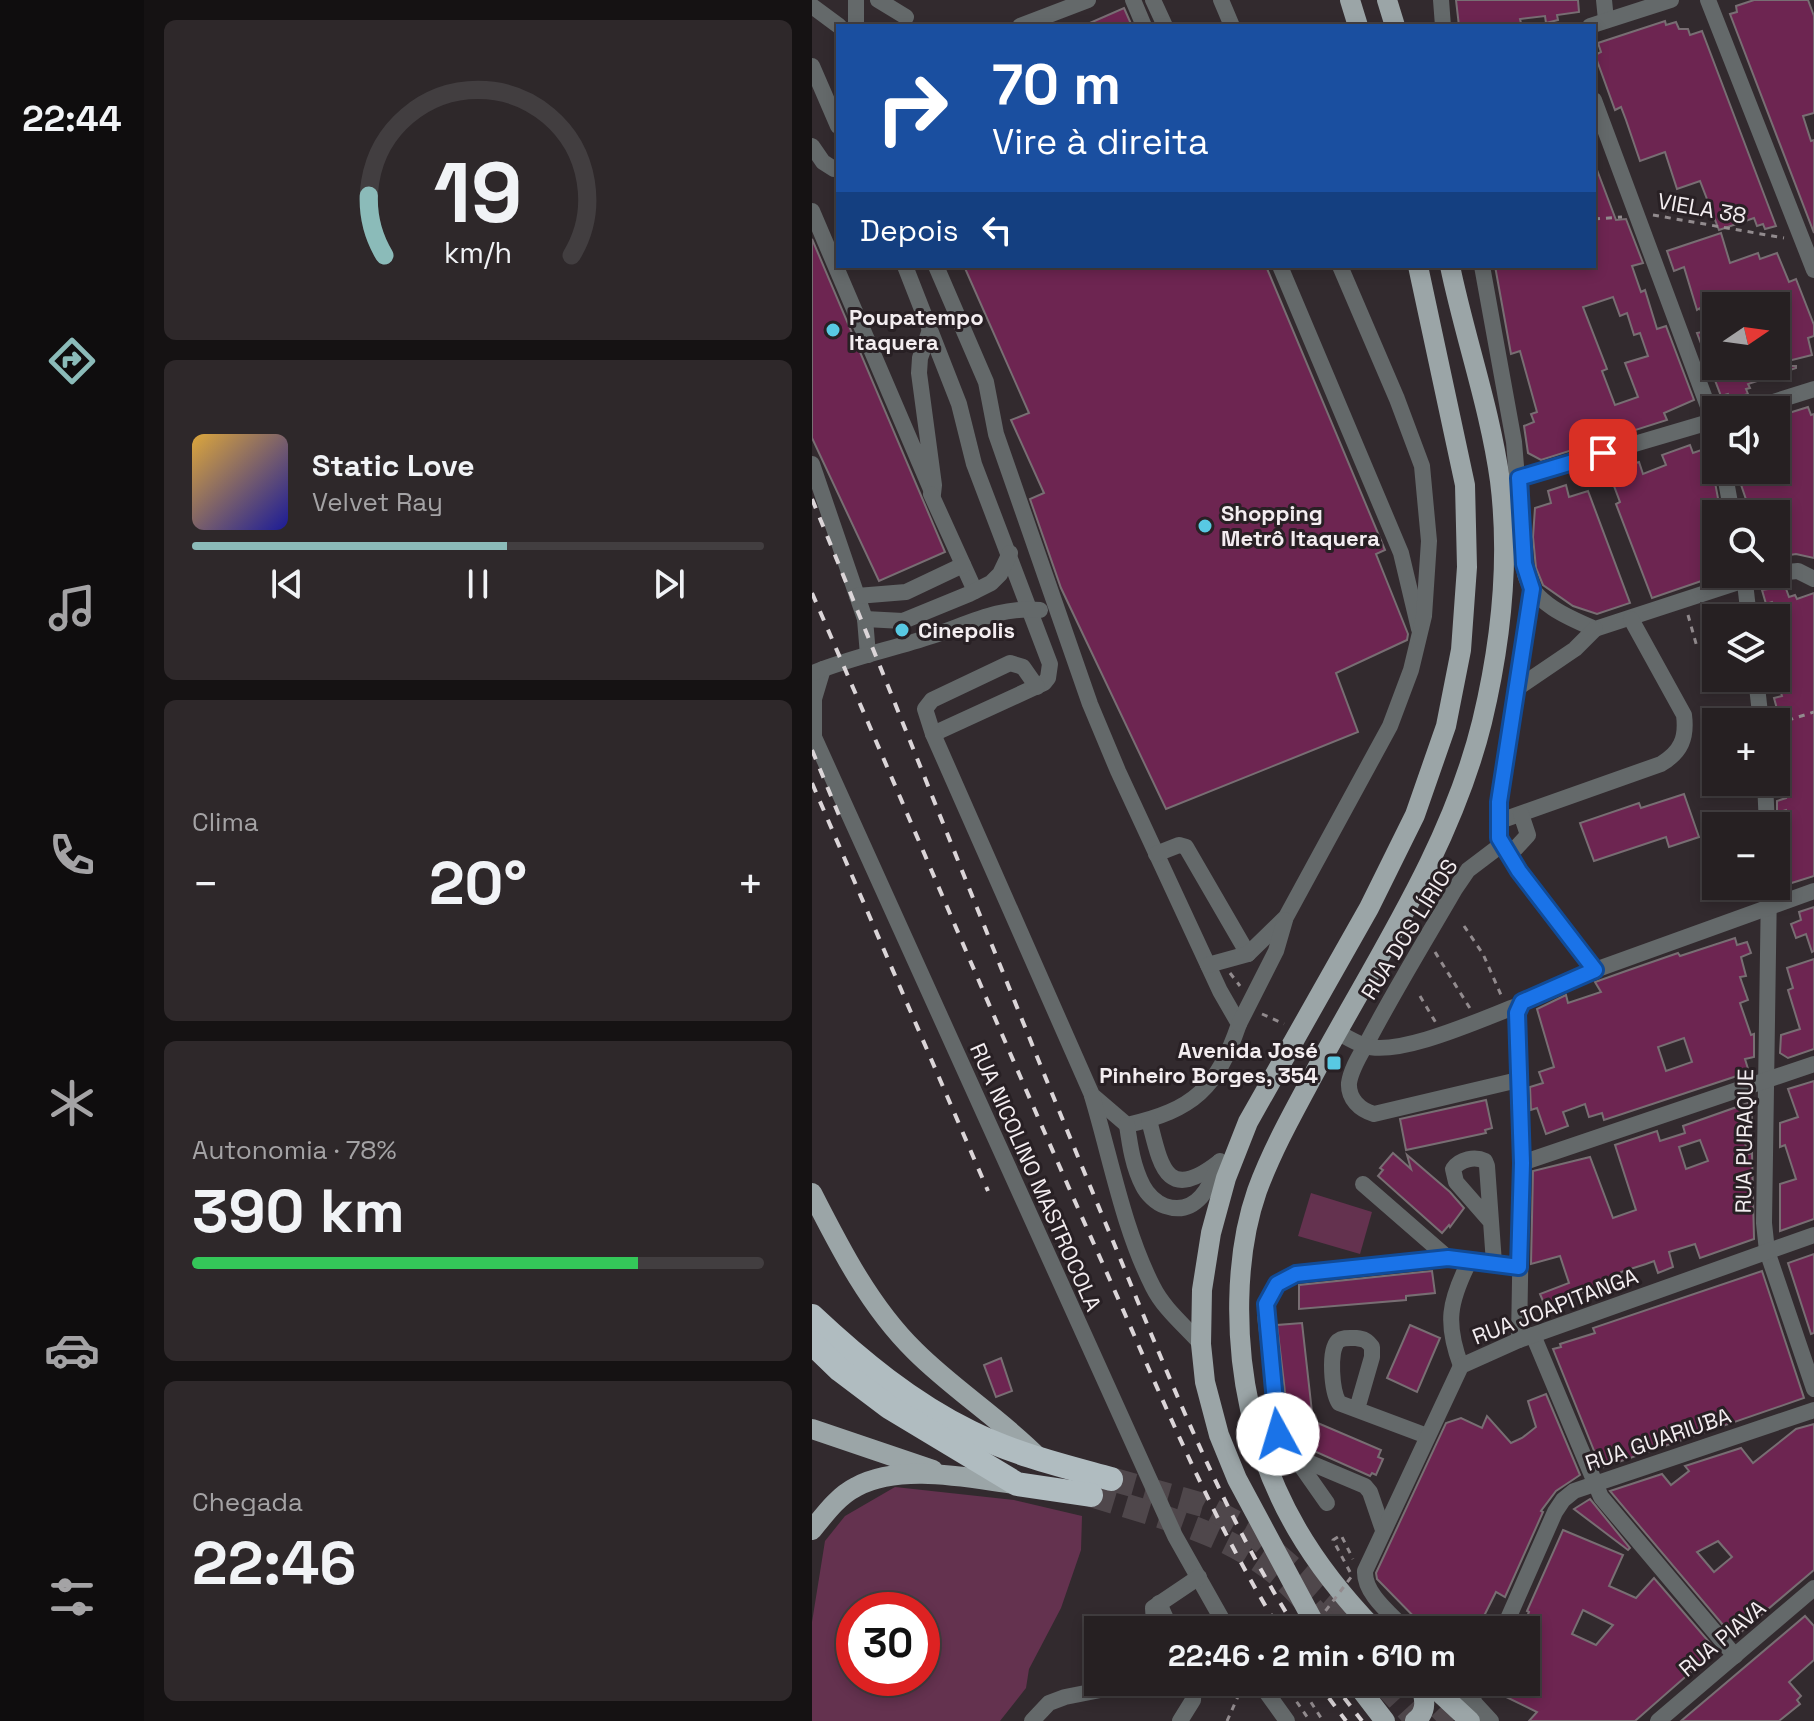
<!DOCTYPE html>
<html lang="pt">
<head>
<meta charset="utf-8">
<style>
  body { margin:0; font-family:"Space Grotesk",sans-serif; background:#2e282a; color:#f1f3f6; height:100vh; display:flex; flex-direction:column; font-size:30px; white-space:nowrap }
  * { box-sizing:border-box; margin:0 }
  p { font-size:26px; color:#a4a3a5 }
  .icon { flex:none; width:44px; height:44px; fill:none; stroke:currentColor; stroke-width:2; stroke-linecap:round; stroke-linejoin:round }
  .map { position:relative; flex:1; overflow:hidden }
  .side { display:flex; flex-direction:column; gap:20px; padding:20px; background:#151213; width:668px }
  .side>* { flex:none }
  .top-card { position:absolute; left:24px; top:24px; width:760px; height:244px; border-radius:0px; box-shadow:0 4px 12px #0003,0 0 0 2px #423e40; background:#1a4fa0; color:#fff; overflow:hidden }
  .needle { width:52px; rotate:77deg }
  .controls { position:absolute; left:890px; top:292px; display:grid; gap:16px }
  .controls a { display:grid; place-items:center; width:88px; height:88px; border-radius:0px; background:#262022; box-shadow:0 4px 12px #0003,0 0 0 2px #423e40; font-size:40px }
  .speed { position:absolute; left:24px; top:1592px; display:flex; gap:16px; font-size:40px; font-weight:700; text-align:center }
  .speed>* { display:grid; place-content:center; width:104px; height:104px; border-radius:50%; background:#262022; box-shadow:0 4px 12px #0003,0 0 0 2px #423e40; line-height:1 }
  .speed .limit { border:12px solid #d22; background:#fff; color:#111 }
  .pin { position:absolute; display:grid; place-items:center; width:68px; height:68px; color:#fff; margin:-34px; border-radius:16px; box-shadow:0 4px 12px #0006 }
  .me { position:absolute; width:88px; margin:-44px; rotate:354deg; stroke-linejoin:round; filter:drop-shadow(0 0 6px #0008) }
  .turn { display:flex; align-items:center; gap:28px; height:168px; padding:0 24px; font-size:36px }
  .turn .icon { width:104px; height:104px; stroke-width:2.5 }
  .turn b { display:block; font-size:56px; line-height:68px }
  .then { display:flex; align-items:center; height:76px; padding:0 24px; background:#0003; gap:16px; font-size:30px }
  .big { font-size:60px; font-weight:600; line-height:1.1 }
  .side .tile { flex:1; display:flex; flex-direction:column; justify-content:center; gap:12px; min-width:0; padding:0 28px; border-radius:12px; background:#2e282a }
  .side .dial { align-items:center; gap:0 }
  .dial svg { height:208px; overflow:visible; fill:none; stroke:#423e40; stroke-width:7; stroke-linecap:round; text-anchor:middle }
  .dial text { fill:#f1f3f6; stroke:none }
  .song { display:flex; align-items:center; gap:24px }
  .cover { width:96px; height:96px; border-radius:12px; background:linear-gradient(135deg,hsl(40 70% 55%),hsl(240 70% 35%)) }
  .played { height:8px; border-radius:4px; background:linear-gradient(90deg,#8bbbb9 55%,#423e40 55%) }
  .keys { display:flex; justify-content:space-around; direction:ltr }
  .heat { display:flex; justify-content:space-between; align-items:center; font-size:44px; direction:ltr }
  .charge { height:12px; border-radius:6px; background:linear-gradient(90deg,#34c759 78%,#423e40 0) }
  .trip { position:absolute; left:272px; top:1616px; width:456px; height:80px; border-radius:0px; background:#262022; box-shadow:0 4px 12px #0003,0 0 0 2px #423e40; font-weight:600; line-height:80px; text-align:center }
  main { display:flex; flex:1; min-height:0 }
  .menu { display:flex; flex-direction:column; width:144px; justify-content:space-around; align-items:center; background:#0f0d0e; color:#a4a3a5 }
  .menu .icon { width:56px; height:56px }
  .menu .current { color:#8bbbb9 }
  .menu b { font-size:36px; color:#f1f3f6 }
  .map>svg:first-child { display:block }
</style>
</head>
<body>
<main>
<nav class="menu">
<b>22:44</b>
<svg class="icon current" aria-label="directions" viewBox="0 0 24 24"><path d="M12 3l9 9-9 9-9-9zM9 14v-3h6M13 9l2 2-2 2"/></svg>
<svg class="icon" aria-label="music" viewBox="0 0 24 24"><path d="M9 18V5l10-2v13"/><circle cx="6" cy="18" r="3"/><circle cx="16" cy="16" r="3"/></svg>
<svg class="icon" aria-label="phone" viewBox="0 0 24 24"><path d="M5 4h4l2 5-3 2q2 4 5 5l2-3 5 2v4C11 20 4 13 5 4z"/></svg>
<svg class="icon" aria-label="climate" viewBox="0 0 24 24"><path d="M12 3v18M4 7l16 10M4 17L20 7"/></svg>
<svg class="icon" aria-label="car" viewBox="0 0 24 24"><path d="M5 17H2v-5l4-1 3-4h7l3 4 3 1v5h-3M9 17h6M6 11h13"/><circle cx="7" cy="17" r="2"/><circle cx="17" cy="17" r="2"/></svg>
<svg class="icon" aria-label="filters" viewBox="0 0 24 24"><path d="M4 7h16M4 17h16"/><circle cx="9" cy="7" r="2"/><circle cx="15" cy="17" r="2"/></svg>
</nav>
<section class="side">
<div class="tile dial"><svg viewBox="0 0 100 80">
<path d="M14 69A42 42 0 1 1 86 69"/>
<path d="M14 69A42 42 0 0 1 8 46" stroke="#8bbbb9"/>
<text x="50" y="56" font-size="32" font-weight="700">19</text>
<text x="50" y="72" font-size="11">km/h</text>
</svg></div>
<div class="tile">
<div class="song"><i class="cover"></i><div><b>Static Love</b><p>Velvet Ray</p></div></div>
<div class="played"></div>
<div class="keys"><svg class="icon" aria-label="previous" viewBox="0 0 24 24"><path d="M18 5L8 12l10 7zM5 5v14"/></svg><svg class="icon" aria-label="pause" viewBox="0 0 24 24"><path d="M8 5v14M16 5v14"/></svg><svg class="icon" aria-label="next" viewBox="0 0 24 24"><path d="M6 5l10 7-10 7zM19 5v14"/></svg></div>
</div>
<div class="tile"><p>Clima</p>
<div class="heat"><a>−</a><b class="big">20°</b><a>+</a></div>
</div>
<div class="tile"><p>Autonomia · 78%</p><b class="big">390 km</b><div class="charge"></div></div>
<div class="tile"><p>Chegada</p><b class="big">22:46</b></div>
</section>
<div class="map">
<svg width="1002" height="1721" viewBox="0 0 1002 1721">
  <rect width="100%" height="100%" fill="#322a2e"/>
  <g fill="#64324f" fill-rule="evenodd">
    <polygon points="499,1193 560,1212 548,1254 486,1236"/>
    <path d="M83 1487 202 1500 270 1516 269 1550 249 1608 217 1669 214 1688 188 1721H0V1622L13 1541 33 1516ZM42 1610H110V1678H42Z"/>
  </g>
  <g fill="#6d2551" stroke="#786e73" stroke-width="2" fill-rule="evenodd">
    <polygon points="644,0 766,0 767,12 745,15 746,20 734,23 733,16 708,19 709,23 698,26 647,26"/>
    <polygon points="942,0 996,0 1002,16 1002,113 991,116 999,141 1002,140 1002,233 918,14 925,12 924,6"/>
    <polygon points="312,8 320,26 271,26"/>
    <polygon points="853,21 854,25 864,22 867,29 876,29 878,35 890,31 964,226 953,229 951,224 945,226 942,218 907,230 888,181 865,189 853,152 828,161 814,120 809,107 803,110 783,55 789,52 786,43"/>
    <path d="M782 162 804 220 814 219 831 263 820 266 829 292 833 290 845 329 854 326 882 400 852 413 855 420 729 460 716 453 712 426 722 422 719 414 725 412 708 351 699 354 683 266H782ZM801 297 808 316 815 313 822 335 828 333 836 356 813 363 826 397 803 405 790 371 795 369 771 307Z"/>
    <polygon points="909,233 918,263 946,253 948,259 965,253 977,282 984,279 1002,325 1002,336 996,338 1000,355 964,364 964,306 904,306 904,366 984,366 984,368 936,384 938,388 934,389 936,394 918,399 916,394 909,396 885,333 895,331 888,308 885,310 872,267 862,271 855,251"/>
    <polygon points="0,239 133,552 67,581 0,438"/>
    <polygon points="152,266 454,266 573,550 564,554 596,634 595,640 524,673 546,732 354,809 249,588 218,499 232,493 199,420 217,413"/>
    <polygon points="996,407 999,415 1002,414 1002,558 984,554 964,557 964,514 939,514 924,470 964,470 964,417"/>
    <polygon points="878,445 881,453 898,447 904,463 901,472 909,514 904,514 904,576 840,598 804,504 808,502 802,486 808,483 803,469 827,462 831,474 854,465 850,455"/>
    <polygon points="754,485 757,497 776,491 818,603 785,614 761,606 731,585 724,568 721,537 723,508 739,503 736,491"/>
    <polygon points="973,586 977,597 983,595 985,599 1002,593 1002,876 970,886 966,881 964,839 977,835 974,810 965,813 965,801 974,798 967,776 964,777 964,722 960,722 959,710 965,709 962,698 970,696 964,677 964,635 969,633 960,602 954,604 950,590"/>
    <polygon points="872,794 887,837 857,847 854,837 782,861 768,823 827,803 829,808"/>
    <polygon points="1002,907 1002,951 1000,952 994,934 984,938 979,924 989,920 987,912"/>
    <path d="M923 938 925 945 935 942 939 953 929 957 934 976 928 977 936 1000 928 1003 939 1035 942 1034V1057L933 1059 937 1072 792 1120 790 1113 777 1117 773 1104 751 1112 756 1126 734 1134 725 1108 719 1110 718 1087 731 1083 727 1072 742 1067 725 1009 754 995 756 1003 789 992 783 982 814 971 866 953 868 956ZM872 1038 880 1062 854 1071 846 1047Z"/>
    <polygon points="1002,959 1002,1049 976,1058 968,1053 969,1035 988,1029 976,990 981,988 975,968"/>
    <polygon points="1002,1081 1002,1219 968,1231 968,1184 984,1179 973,1145 968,1147 968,1123 986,1117 976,1089"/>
    <polygon points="674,1100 680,1128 673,1130 674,1133 594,1150 588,1119"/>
    <path d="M939 1102 940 1121 926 1126 937 1154 940 1153 942 1239 888 1258 883 1244 857 1252 861 1267 846 1273 842 1261 834 1264 809 1272 808 1281 759 1296 761 1302 734 1308 728 1294 757 1283 748 1256 719 1264 721 1171 778 1157 801 1218 824 1210 803 1145 845 1131 848 1141 873 1133 871 1126ZM888 1140 896 1161 874 1169 867 1147Z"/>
    <polygon points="581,1153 599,1169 595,1155 638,1192 652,1208 638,1227 637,1225 630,1233 566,1176 571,1170 568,1168"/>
    <polygon points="1002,1254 1002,1333 999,1334 976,1263"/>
    <polygon points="620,1271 623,1293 594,1296 594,1300 487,1309 487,1285"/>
    <polygon points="950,1271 992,1398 789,1468 741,1349 749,1347 748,1344 783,1333 781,1328"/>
    <polygon points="490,1323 501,1421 569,1450 566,1457 571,1459 564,1475 560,1473 558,1476 484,1443 485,1439 482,1438 491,1415 476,1417 465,1325"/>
    <polygon points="598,1325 628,1338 605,1392 575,1378"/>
    <polygon points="189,1358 200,1391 184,1397 172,1365"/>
    <polygon points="734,1394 768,1475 744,1491 729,1511 731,1512 693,1597 684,1592 665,1630 615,1630 565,1579 564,1573 634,1423 649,1418 670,1428 675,1416 699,1443 710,1438 724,1427 716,1401"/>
    <path d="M1002 1424V1570L922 1638 798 1491 850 1474 859 1485 877 1471 873 1466 929 1448 941 1463 984 1429ZM906 1541 920 1557 902 1572 885 1552Z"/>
    <polygon points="778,1499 818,1548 816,1550 762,1509"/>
    <path d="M751 1530 811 1555 797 1586 824 1598 842 1578 904 1650 823 1721H717L725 1712 688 1694 694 1682H714V1630H709L717 1612 715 1611ZM771 1610 801 1625 784 1645 760 1634Z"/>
    <polygon points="993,1616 1002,1626 1002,1660 977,1682 989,1696 985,1700 988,1704 967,1721 869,1721"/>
  </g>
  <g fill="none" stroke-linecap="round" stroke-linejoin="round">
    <g stroke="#4f474b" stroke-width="24" stroke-dasharray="24 12" stroke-linecap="butt">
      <polyline points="299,1479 391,1505 434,1528 552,1630"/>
      <path d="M279 1495C346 1516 418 1532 472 1580 489 1595 504 1614 520 1630"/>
      <polyline points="570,1682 606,1721"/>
      <polyline points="603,1682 641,1721"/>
    </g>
    <g stroke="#928b8e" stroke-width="3" stroke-dasharray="6 6" stroke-linecap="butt">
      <polyline points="841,215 972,238"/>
      <polyline points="782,219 810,217"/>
      <polyline points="876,615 885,647"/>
      <polyline points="964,724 1002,712"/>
      <polyline points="911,786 937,784"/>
      <polyline points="652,926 671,954 689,995"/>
      <polyline points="623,952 659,1010"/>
      <polyline points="418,973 428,986"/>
      <polyline points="608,996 624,1023"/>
      <polyline points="450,1014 472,1024"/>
      <polyline points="538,1572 521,1540 529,1535 541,1559"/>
      <polyline points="471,1682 498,1721"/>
      <polyline points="486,1682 511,1721"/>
      <polyline points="415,1721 432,1683"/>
    </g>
    <g stroke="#64696a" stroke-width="16">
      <polyline points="44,0 44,26"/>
      <polyline points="66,0 94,17"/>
      <polyline points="321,0 332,26"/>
      <polyline points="341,0 353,26"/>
      <polyline points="409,0 420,26"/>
      <polyline points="629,0 631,26"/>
      <polyline points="792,0 794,20"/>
      <polyline points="896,0 1002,270"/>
      <polyline points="0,6 27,26"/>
      <polyline points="208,26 276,0"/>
      <polyline points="778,26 859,0"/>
      <polyline points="0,66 26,126"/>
      <polyline points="782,100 904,428"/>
      <polyline points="0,146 11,162 22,169 26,169"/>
      <polyline points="0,211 121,494 122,485 107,373 108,358 118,330"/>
      <polyline points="93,266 147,404 162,464 238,664 236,678 232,683 121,734"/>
      <path d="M124 266 174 382 184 434 278 704 306 771 408 991 427 1024C405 1088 382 1110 315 1125L280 1095 121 734 113 709 120 700 198 663 211 667 225 687"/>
      <polyline points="468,266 589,553 607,629"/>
      <path d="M670 266 702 442 713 574C721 603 757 618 783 629L933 580 961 574"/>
      <polyline points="936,410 1002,389"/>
      <polyline points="0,464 53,619 56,655"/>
      <polyline points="912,470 920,514"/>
      <polyline points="707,478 904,420"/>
      <polyline points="119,494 163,591"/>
      <polyline points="964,573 986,571 1002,579"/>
      <polyline points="932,574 937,618"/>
      <polyline points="720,589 687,802 687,838 707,871 783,970"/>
      <polyline points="45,596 94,592 151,565"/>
      <polyline points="53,619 91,621 157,594 179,583 188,574 198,553"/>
      <polyline points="11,669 2,699 2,737 363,1536 416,1630"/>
      <path d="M1 673C40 657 81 649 120 636 156 624 189 606 228 610"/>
      <polyline points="944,678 949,722"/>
      <polyline points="704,689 763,649 783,629"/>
      <polyline points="953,782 955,826"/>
      <path d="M685 822 849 764C869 752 875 738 872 715L819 619"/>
      <path d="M689 845 656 870 643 889C614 939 584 988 557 1039 550 1052 539 1068 537 1083 536 1099 548 1110 562 1114L706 1080"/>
      <polyline points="694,853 704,848 716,835 709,814"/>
      <polyline points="344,854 367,845 374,847 436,954"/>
      <polyline points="957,886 952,1223 955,1251 1002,1389"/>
      <polyline points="396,965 436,954 474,917 578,726 599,670 612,616 617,541 610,466 585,399 528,266"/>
      <polyline points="427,1024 464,951 473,920"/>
      <path d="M525 1032C534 1037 544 1043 553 1046 588 1057 672 1018 707 1005"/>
      <path d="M280 1096C299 1159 311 1228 341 1287 352 1309 372 1325 389 1344"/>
      <path d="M337 1120C349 1167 354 1203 407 1162"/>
      <path d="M315 1125C318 1146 321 1167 331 1186 335 1194 344 1203 353 1206 385 1217 399 1185 408 1161"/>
      <polyline points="710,1163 1002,1064"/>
      <polyline points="551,1184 636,1258"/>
      <path d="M679 1222 644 1182 641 1169C648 1159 663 1156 673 1161L675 1166 682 1263"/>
      <polyline points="721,1335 789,1497 923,1656"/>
      <polyline points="707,1340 710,1163 705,1020 707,1005 783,970 1002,891"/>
      <path d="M649 1366C633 1323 637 1302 657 1262"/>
      <path d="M545 1409 560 1357V1347C555 1340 552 1339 544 1338 538 1338 531 1337 526 1341 516 1351 520 1392 527 1403L615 1436"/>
      <polyline points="482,1456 515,1503"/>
      <path d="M571 1530 558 1492 553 1486 482 1456 468 1444 453 1315C455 1293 465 1282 484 1274L615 1260 636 1258 707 1267"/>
      <polyline points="347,1603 359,1630"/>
      <polyline points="347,1630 342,1623 341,1608 387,1577"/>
      <path d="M594 1630C579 1614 552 1594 553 1571L649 1366 707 1340 1002 1235"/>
      <polyline points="691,1630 743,1512 751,1500 762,1491 1002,1410"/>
      <polyline points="447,1682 475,1721"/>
      <polyline points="643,1682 679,1721"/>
      <polyline points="660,1700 668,1682"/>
      <polyline points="220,1721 237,1703 253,1697 329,1682"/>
      <polyline points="368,1721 381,1700 382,1682"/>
      <polyline points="846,1721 1002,1588"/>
    </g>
    <g stroke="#9ba5a7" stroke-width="20">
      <polyline points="538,0 546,26"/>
      <polyline points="575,0 583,26"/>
      <path d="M0 1193C28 1248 58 1307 103 1351 142 1390 189 1419 228 1459"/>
      <polyline points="0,1429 121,1470"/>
      <path d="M0 1530C13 1514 26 1496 44 1487 88 1463 156 1478 203 1484"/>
      <polyline points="506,1630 425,1479 407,1435 393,1382 389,1344 390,1290 399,1233 414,1178 436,1122 557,908 603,815 634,726 649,650 655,567 653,485 606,266"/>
      <path d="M563 1630C501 1566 458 1498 438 1409 423 1342 422 1257 445 1191 460 1150 482 1111 503 1072 564 959 639 848 670 722 689 643 698 561 688 481 678 408 653 338 638 266"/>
      <polyline points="543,1682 573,1721"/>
      <polyline points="616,1682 658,1721"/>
      <path d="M603 1721C617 1711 612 1696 608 1682"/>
    </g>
    <g stroke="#b0bcc0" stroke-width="24">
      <path d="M0 1316C48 1361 99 1403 158 1432 202 1454 252 1466 299 1479"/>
      <polyline points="0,1343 28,1370 77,1407 205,1484 279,1495"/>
    </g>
    <g stroke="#dbd5d8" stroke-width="4" stroke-dasharray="10 10" stroke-linecap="butt">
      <path d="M0 499C99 740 193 982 293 1222 351 1361 404 1503 485 1630"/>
      <path d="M0 593C98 818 193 1046 294 1271 348 1393 398 1517 468 1630"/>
      <polyline points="0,750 29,820"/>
      <polyline points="0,783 176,1191"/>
      <polyline points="505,1682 534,1721"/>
      <polyline points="520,1682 550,1721"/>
    </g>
    <polyline stroke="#928b8e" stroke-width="3" stroke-dasharray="6 6" stroke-linecap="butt" points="499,1630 540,1576"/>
  </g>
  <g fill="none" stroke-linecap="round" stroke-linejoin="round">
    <g stroke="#114b97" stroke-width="20">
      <polyline id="route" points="466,1434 454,1304 465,1284 484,1274 636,1258 707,1267 710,1163 705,1013 710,1002 783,970 707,871 687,838 687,802 720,589 712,564 707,478 791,453"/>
    </g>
    <use href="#route" stroke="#1a73e8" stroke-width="14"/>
  </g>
  <g fill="#58c9e3" stroke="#282024" stroke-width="3">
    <circle cx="21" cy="330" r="8"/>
    <circle cx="393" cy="526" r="8"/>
    <circle cx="90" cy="630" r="8"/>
    <rect x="514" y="1055" width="16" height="16" rx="4"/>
  </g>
  <g text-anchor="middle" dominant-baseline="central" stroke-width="6" stroke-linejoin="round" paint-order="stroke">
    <g font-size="22" fill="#f3edf0" stroke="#282024">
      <text transform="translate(890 208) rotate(10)">VIELA 38</text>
      <text transform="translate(597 929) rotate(-58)">RUA DOS LÍRIOS</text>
      <text transform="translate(932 1141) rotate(-89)">RUA PURAQUE</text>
      <text transform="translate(224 1177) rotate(66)">RUA NICOLINO MASTROCOLA</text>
      <text transform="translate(743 1306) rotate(-21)">RUA JOAPITANGA</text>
      <text transform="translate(846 1439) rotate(-19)">RUA GUARIUBA</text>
      <text transform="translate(910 1638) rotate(-40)">RUA PIAVA</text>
    </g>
    <g font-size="22" font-weight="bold" fill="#f3edf0" stroke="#282024" text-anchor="start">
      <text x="37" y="317">Poupatempo<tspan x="37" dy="25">Itaquera</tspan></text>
      <text x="409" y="513">Shopping<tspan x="409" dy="25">Metrô Itaquera</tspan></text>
      <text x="106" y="630">Cinepolis</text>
      <text x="506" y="1050" text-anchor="end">Avenida José<tspan x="506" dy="25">Pinheiro Borges, 354</tspan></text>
    </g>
  </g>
</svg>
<div class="controls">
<a><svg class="needle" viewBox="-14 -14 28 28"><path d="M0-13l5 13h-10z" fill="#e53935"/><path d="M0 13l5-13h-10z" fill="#a4a3a5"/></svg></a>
<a><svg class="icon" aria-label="sound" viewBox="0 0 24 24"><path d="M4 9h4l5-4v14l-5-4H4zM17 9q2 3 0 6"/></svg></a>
<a><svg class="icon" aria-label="search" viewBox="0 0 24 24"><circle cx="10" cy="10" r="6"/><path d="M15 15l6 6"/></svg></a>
<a><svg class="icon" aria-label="layers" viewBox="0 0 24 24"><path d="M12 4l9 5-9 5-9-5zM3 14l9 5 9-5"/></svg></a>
<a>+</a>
<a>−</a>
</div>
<div class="speed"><div class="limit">30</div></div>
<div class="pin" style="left:791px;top:453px;background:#d93025"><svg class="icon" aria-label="arrive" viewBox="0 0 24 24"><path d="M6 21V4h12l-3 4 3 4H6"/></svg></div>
<svg class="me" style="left:466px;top:1434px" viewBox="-20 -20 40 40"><circle r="19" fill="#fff"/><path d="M0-13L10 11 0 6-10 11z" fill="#1a73e8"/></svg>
<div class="trip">22:46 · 2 min · 610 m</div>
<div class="top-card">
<div class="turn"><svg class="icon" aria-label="right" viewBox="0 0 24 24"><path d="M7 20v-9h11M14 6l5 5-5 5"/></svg><div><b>70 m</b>Vire à direita</div></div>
<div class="then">Depois<svg class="icon" aria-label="left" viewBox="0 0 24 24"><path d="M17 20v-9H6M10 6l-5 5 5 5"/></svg></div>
</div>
</div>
</main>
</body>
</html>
